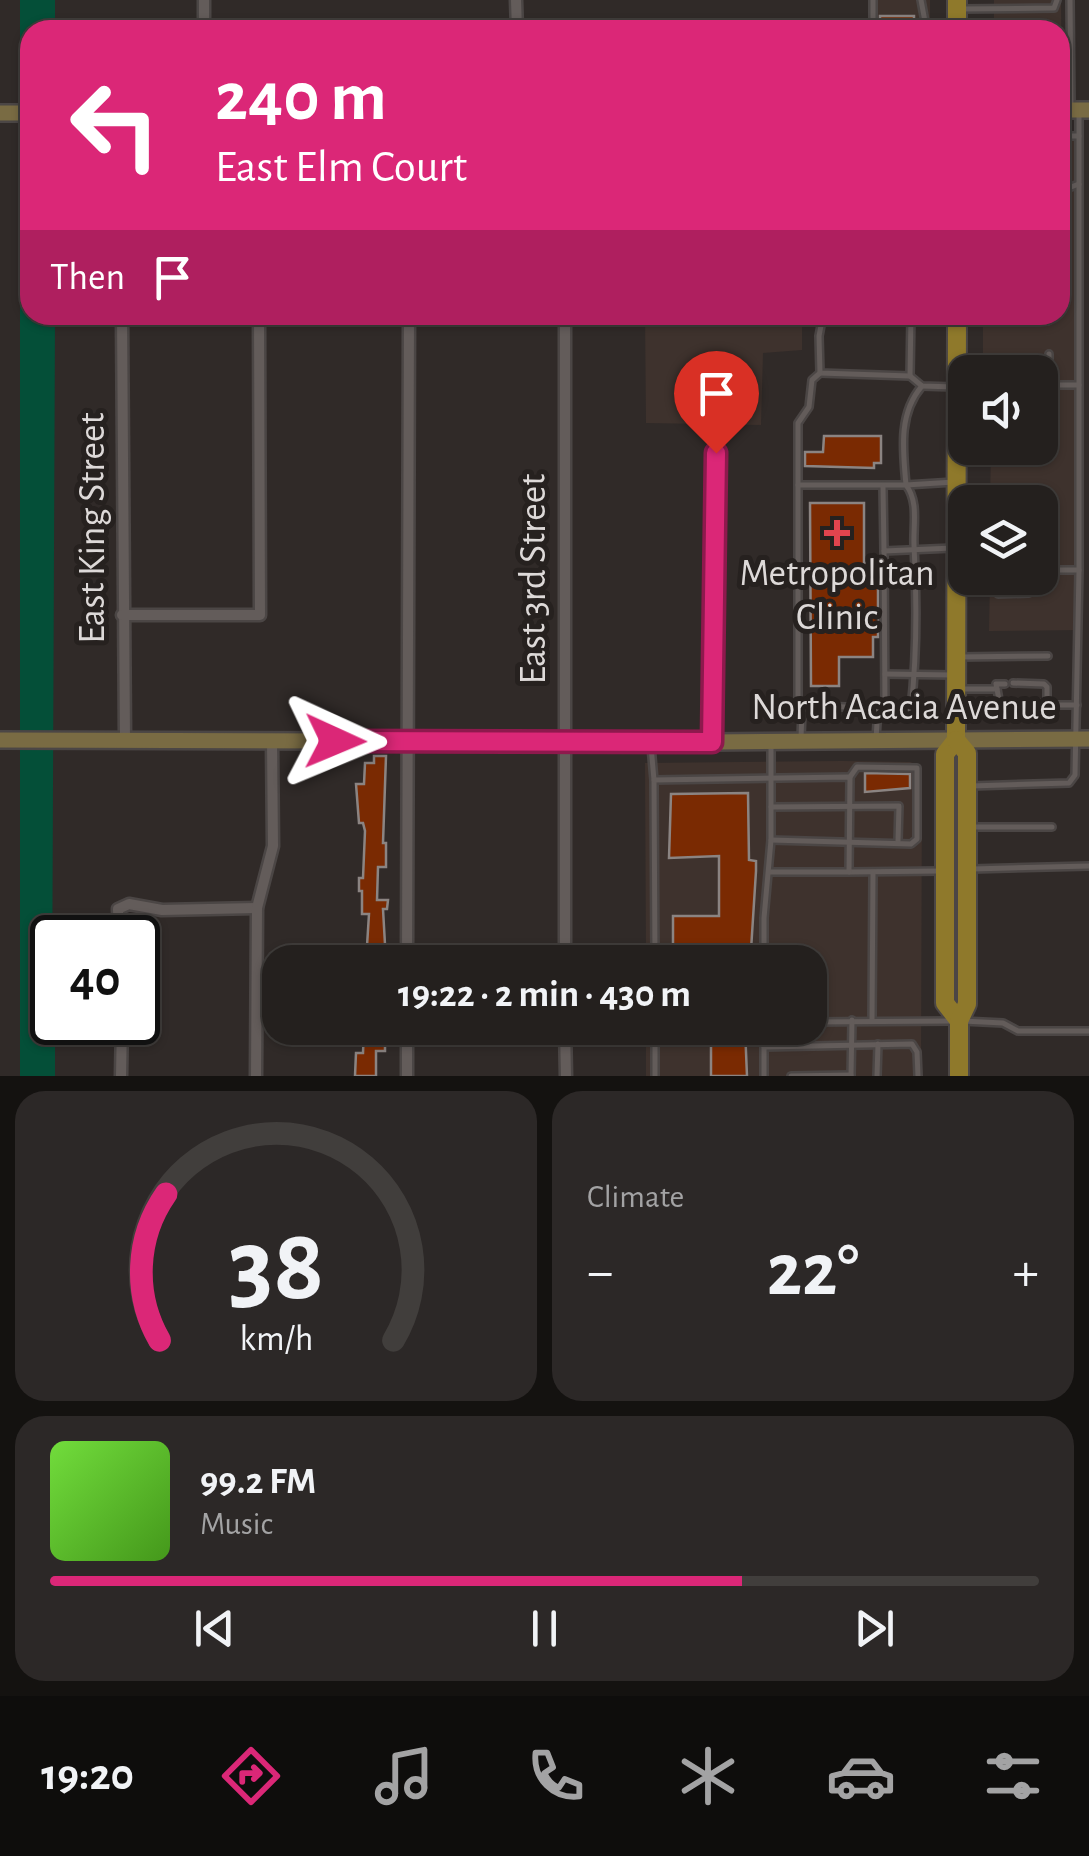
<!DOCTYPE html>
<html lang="en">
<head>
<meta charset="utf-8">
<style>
  body { margin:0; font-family:"Alegreya Sans",sans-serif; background:#2c2827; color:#f1f3f6; height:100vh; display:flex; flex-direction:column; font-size:38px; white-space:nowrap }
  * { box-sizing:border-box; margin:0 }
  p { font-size:32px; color:#a3a3a4 }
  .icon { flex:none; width:55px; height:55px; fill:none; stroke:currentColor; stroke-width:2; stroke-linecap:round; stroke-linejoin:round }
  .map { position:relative; height:1076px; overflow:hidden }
  .drawer { display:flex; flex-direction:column; gap:15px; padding:15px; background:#141210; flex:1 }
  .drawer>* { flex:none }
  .banner { position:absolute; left:20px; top:20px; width:1050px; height:305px; border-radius:30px; box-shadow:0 2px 8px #0004,0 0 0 2px #413e3c; background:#db2777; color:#fff; overflow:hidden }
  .fabs { position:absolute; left:948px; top:355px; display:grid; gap:20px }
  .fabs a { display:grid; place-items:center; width:110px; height:110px; border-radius:20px; background:#24201e; box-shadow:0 2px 8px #0004,0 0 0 2px #413e3c; font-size:50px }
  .speed { position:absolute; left:30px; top:915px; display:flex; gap:20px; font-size:50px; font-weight:700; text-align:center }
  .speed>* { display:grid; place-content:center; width:130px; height:130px; border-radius:50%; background:#24201e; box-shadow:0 2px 8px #0004,0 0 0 2px #413e3c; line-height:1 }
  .speed .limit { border:5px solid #111; border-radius:15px; background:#fff; color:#111 }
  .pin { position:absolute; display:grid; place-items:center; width:85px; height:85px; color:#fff; margin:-102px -42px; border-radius:50% 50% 50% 0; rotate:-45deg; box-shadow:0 0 10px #0007 }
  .pin .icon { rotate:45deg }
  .me { position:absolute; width:110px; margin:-55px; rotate:91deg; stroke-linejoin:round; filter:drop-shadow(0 0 8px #0008) }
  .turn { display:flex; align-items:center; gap:35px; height:210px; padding:0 30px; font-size:45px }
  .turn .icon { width:130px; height:130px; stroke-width:2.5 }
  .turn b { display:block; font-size:70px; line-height:85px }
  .then { display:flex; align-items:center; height:95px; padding:0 30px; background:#0003; gap:20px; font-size:38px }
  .big { font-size:75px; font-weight:700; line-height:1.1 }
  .drawer .card { flex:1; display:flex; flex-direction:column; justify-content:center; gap:15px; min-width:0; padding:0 35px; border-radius:30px; background:#2c2827 }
  .drawer .dial { align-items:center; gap:0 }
  .dial svg { height:260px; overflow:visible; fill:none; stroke:#413e3c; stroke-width:7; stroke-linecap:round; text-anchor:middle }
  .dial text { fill:#f1f3f6; stroke:none }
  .song { display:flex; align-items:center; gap:30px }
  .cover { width:120px; height:120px; border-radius:15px; background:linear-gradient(135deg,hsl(100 70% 55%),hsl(100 70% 35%)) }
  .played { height:10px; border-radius:5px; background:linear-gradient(90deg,#db2777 70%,#413e3c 70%) }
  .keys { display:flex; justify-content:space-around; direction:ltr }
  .heat { display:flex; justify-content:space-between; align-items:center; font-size:55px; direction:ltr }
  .drawer .tiles { flex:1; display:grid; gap:15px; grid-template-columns:1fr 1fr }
  .card:last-child { grid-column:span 2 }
  .trip { position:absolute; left:262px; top:945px; width:565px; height:100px; border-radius:30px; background:#24201e; box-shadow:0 2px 8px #0004,0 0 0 2px #413e3c; font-weight:700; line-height:100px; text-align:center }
  .tabs { display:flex; height:160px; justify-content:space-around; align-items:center; background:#0e0d0c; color:#a3a3a4 }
  .tabs .icon { width:70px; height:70px }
  .tabs .selected { color:#db2777 }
  .tabs b { font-size:45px; color:#f1f3f6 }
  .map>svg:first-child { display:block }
</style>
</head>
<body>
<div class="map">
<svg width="1089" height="1076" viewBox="0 0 1089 1076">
  <rect width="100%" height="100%" fill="#302a28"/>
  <g fill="#3e322d">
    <rect x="868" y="0" width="62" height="30"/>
    <polygon points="994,0 1061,0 1062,92 1060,30 984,30 984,23 994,22"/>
    <polygon points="1060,132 1082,132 1083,630 989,631 990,578 1040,578 1040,502 990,502 991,448 1040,448 1040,372 983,372 983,315 1060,315"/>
    <polygon points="645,315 802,315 802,350 763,353 761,425 646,423"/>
    <polygon points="842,761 910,762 918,765 922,773 921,1076 646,1076 646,1028 810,1028 810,962 646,962 645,763"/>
  </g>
  <polygon fill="#044f38" points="20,0 55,0 55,30 30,30 30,315 55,315 52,1022 55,1023 55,1076 20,1076"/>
  <g fill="#7a2a02" stroke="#8b8482" stroke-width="2.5">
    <rect x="880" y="16" width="34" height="14"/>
    <polygon points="824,436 881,436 881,463 874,463 874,468 805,466 805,452 823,452"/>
    <polygon points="810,503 864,503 864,563 873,563 873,587 878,587 878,637 873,637 873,657 839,657 839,686 811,686"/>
    <polygon points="374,756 386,756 383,843 386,843 386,867 378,867 377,900 388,900 387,909 383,909 386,962 366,962 369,914 362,914 362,891 359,891 359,878 363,878 365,831 363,823 359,823 356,784 364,784 365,763 374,763"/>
    <polygon points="865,773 910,774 910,788 865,792"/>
    <polygon points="748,793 749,860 756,861 756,871 751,950 742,950 742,962 673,962 673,916 719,916 719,856 669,858 671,794"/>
    <polygon points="364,1028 377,1028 377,1040 385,1040 385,1051 376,1051 376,1076 355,1076 356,1053 363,1053"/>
    <polygon points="711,1028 745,1028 747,1076 711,1076"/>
  </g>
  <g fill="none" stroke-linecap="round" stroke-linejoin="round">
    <g stroke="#4b4645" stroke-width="10">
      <g id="lane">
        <polyline points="921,0 926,27 955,26"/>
        <polyline points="1070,0 1071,107"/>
        <polyline points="960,9 1054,8 1057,0"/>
        <polyline points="873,30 873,0"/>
        <polyline points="1060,136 1079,136"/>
        <polyline points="1060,191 1079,184"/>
        <polyline points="735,315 784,315"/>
        <polyline points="823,315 819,336 820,373 910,376 922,386 955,387"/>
        <polyline points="1048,315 1048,321"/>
        <polyline points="1049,354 1049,385 1079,385"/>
        <polyline points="910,376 911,315"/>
        <polyline points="1040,385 1049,385 1050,406 1040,406"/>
        <path d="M922 386C898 414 903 450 906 485L954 482"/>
        <path d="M798 485H906C919 502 913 525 914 545 917 600 917 654 911 709L814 706 802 711 801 738"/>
        <polyline points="883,486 884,551 953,548"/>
        <polyline points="884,551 885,708"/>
        <polyline points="1040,570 1079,570"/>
        <polyline points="998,578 998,594 1029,593 1029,578"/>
        <polyline points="959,657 1048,656"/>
        <polyline points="885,674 952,675"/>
        <polyline points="959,689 997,689 996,684 1005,684"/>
        <polyline points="997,689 1001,711 1051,711 1057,705 1077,705"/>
        <polyline points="802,711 798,704 798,423 809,407 812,380 820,373"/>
        <polyline points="1008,712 1010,705 1047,703 1047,687 1044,684 1013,683"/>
        <polyline points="876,739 878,707"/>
        <polyline points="651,746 654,780 655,962"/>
        <polyline points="654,780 850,777 849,872 941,871"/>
        <polyline points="971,786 1069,783 1075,775 1079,570 1079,113"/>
        <polyline points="771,807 899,806 898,841"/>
        <polyline points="970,827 1052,827"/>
        <polyline points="771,840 911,844 917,839 917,768 857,767 850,777"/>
        <polyline points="972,869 1089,866"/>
        <polyline points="769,872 849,872"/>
        <polyline points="764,962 764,918 771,840 771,745"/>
        <polyline points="872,1020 873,873"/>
        <polyline points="963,1021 1003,1023 1018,1031 1089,1031"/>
        <polyline points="810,1022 952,1021"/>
        <polyline points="655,1028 655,1076"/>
        <polyline points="764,1047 912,1044 917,1052 918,1076"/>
        <polyline points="764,1076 764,1028"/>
        <polyline points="791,1076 851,1075"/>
        <polyline points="851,1076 852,1020"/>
        <polyline points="877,1076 878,1044"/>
      </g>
    </g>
    <g stroke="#4b4645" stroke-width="15">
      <g id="street">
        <polyline points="204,0 204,30"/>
        <polyline points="516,0 517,30"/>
        <polyline points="122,315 125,740"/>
        <polyline points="565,315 565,962"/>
        <polyline points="122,615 260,615 259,315"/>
        <polyline points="712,742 716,453"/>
        <polyline points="119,938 118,909 129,904 162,910 257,908"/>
        <polyline points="407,962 409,315"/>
        <polyline points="407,1028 407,1076"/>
        <polyline points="565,1028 566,1076"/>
        <polyline points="121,1076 122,1022"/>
        <polyline points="256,1076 257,908 273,846 272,741"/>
      </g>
    </g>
    <g stroke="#4b4645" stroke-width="20">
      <g id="secondary">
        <polyline points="1060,110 1089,110"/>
        <polyline points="0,113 30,113"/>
        <polyline points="0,740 712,742 1089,739"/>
      </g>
    </g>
    <g stroke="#4b4645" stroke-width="22">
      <g id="primary">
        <polyline points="957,0 957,30"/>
        <polyline points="957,315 956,740 945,754 945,1003 959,1021"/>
        <polyline points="956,740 967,753 967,1004 959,1021 959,1076"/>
      </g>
    </g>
    <use href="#lane" stroke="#635c5a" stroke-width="5"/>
    <use href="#street" stroke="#635c5a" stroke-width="10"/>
    <use href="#secondary" stroke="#796b43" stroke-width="15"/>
    <use href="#primary" stroke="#8f792b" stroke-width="18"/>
  </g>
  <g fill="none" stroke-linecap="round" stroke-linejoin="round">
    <g stroke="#8e194d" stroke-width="25">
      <polyline id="route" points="335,741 712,742 716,453"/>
    </g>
    <use href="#route" stroke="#db2777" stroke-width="18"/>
  </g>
  <path fill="#e0444e" stroke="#26211f" stroke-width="4" d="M832 518h10v10h10v10h-10v10h-10v-10h-10v-10h10z"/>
  <g text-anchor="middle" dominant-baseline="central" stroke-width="10" stroke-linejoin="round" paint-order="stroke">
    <g font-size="38" fill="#ddd9d8" stroke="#26211f">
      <text transform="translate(93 528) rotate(-90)">East King Street</text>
      <text transform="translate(534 579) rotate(-90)">East 3rd Street</text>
      <text x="904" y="708">North Acacia Avenue</text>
    </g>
    <g font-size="38" fill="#ddd9d8" stroke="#26211f">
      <text x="837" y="574">Metropolitan<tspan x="837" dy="44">Clinic</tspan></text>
    </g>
  </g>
</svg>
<div class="fabs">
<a><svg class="icon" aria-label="sound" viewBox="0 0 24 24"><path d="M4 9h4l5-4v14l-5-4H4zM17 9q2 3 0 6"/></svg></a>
<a><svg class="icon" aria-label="layers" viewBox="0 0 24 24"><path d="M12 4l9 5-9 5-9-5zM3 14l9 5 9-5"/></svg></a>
</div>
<div class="speed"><div class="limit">40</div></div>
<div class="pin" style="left:716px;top:453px;background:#d93025"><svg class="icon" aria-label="arrive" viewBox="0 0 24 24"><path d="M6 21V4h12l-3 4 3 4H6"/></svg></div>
<svg class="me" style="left:335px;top:741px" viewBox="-20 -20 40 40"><path d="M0-17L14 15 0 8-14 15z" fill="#db2777" stroke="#fff" stroke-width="4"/></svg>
<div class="trip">19:22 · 2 min · 430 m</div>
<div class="banner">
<div class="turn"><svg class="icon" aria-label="left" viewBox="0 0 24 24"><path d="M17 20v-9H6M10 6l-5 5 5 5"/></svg><div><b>240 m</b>East Elm Court</div></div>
<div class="then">Then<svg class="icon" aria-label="arrive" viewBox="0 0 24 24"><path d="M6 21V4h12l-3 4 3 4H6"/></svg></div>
</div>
</div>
<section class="drawer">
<div class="tiles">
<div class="card dial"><svg viewBox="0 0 100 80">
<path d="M14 69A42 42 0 1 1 86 69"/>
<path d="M14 69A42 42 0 0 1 16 24" stroke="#db2777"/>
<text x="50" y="56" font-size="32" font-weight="700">38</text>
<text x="50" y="72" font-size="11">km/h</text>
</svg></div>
<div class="card"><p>Climate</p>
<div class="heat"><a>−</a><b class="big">22°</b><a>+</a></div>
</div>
<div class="card">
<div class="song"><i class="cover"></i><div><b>99.2 FM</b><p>Music</p></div></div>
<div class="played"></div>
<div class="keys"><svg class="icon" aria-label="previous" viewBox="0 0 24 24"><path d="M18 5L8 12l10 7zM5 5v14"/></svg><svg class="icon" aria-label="pause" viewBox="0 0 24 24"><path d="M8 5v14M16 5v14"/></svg><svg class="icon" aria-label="next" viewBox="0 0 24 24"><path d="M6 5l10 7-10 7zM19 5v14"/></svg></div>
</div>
</div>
</section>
<nav class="tabs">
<b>19:20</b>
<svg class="icon selected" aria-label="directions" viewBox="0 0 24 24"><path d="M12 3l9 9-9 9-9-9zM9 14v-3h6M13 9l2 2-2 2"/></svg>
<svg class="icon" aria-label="music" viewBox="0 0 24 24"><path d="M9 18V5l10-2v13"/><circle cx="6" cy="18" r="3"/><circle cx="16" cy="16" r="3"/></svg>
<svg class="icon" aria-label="phone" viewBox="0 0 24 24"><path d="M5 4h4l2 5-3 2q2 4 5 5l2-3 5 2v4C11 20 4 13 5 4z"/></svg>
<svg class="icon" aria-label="climate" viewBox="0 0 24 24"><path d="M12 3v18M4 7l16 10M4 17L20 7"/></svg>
<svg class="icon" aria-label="car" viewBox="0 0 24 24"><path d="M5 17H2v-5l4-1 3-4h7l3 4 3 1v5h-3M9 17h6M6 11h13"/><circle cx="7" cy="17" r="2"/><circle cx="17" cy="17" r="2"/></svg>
<svg class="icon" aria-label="filters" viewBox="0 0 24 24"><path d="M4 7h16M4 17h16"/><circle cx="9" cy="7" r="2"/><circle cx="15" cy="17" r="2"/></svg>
</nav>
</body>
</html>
